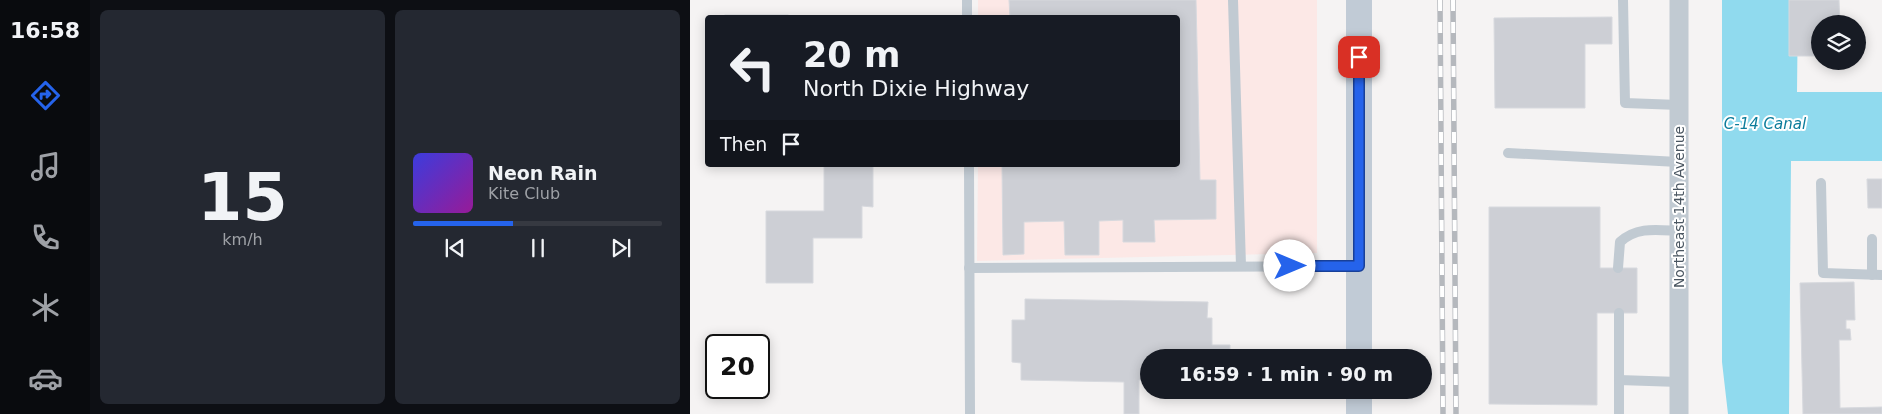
<!DOCTYPE html>
<html lang="en">
<head>
<meta charset="utf-8">
<style>
  body { margin:0; font-family:"DejaVu Sans",sans-serif; background:#242831; color:#f1f3f6; height:100vh; display:flex; flex-direction:column; font-size:19px; white-space:nowrap }
  * { box-sizing:border-box; margin:0 }
  p { font-size:16px; color:#9ea1a6 }
  .icon { flex:none; width:28px; height:28px; fill:none; stroke:currentColor; stroke-width:2; stroke-linecap:round; stroke-linejoin:round }
  .map { position:relative; flex:1; overflow:hidden }
  .sheet { display:flex; flex-direction:column; gap:10px; padding:10px; background:#0d0f14; width:600px }
  .sheet>* { flex:none }
  .top-card { position:absolute; left:15px; top:15px; width:475px; height:152px; border-radius:5px; box-shadow:0 2px 12px #0003; background:#171b24; color:#f1f3f6; overflow:hidden }
  .fabs { position:absolute; left:1121px; top:15px; display:grid; gap:10px }
  .fabs a { display:grid; place-items:center; width:55px; height:55px; border-radius:50%; background:#171b24; box-shadow:0 2px 12px #0003; font-size:25px }
  .speed { position:absolute; left:15px; top:334px; display:flex; gap:10px; font-size:25px; font-weight:700; text-align:center }
  .speed>* { display:grid; place-content:center; width:65px; height:65px; border-radius:50%; background:#171b24; box-shadow:0 2px 12px #0003; line-height:1 }
  .speed .limit { border:2px solid #111; border-radius:8px; background:#fff; color:#111 }
  .pin { position:absolute; display:grid; place-items:center; width:42px; height:42px; color:#fff; margin:-21px; border-radius:10px; box-shadow:0 2px 8px #0006 }
  .me { position:absolute; width:55px; margin:-28px; rotate:90deg; stroke-linejoin:round; filter:drop-shadow(0 0 4px #0008) }
  .turn { display:flex; align-items:center; gap:18px; height:105px; padding:0 15px; font-size:22px }
  .turn .icon { width:65px; height:65px; stroke-width:2.5 }
  .turn b { display:block; font-size:35px; line-height:42px }
  .then { display:flex; align-items:center; height:48px; padding:0 15px; background:#0003; gap:10px; font-size:19px }
  .sheet .card { flex:1; display:flex; flex-direction:column; justify-content:center; gap:8px; min-width:0; padding:0 18px; border-radius:8px; background:#242831 }
  .sheet .dial { align-items:center; gap:0 }
  .dial b { font-size:65px; line-height:1 }
  .song { display:flex; align-items:center; gap:15px }
  .cover { width:60px; height:60px; border-radius:8px; background:linear-gradient(135deg,hsl(240 70% 55%),hsl(300 70% 35%)) }
  .played { height:5px; border-radius:2px; background:linear-gradient(90deg,#2563eb 40%,#363941 40%) }
  .keys { display:flex; justify-content:space-around; direction:ltr }
  .sheet .tiles { flex:1; display:grid; gap:10px; grid-template-columns:repeat(2,1fr) }
  .trip { position:absolute; left:450px; top:349px; width:292px; height:50px; border-radius:25px; background:#171b24; box-shadow:0 2px 12px #0003; font-weight:600; line-height:50px; text-align:center }
  main { display:flex; flex:1; min-height:0 }
  .menu { display:flex; flex-direction:column; width:90px; justify-content:space-around; align-items:center; background:#090b0e; color:#9ea1a6 }
  .menu .icon { width:35px; height:35px }
  .menu .on { color:#2563eb }
  .menu b { font-size:22px; color:#f1f3f6 }
  .map>svg:first-child { display:block }
</style>
</head>
<body>
<main>
<nav class="menu">
<b>16:58</b>
<svg class="icon on" aria-label="directions" viewBox="0 0 24 24"><path d="M12 3l9 9-9 9-9-9zM9 14v-3h6M13 9l2 2-2 2"/></svg>
<svg class="icon" aria-label="music" viewBox="0 0 24 24"><path d="M9 18V5l10-2v13"/><circle cx="6" cy="18" r="3"/><circle cx="16" cy="16" r="3"/></svg>
<svg class="icon" aria-label="phone" viewBox="0 0 24 24"><path d="M5 4h4l2 5-3 2q2 4 5 5l2-3 5 2v4C11 20 4 13 5 4z"/></svg>
<svg class="icon" aria-label="climate" viewBox="0 0 24 24"><path d="M12 3v18M4 7l16 10M4 17L20 7"/></svg>
<svg class="icon" aria-label="car" viewBox="0 0 24 24"><path d="M5 17H2v-5l4-1 3-4h7l3 4 3 1v5h-3M9 17h6M6 11h13"/><circle cx="7" cy="17" r="2"/><circle cx="17" cy="17" r="2"/></svg>
</nav>
<section class="sheet">
<div class="tiles">
<div class="card dial"><b>15</b><p>km/h</p></div>
<div class="card">
<div class="song"><i class="cover"></i><div><b>Neon Rain</b><p>Kite Club</p></div></div>
<div class="played"></div>
<div class="keys"><svg class="icon" aria-label="previous" viewBox="0 0 24 24"><path d="M18 5L8 12l10 7zM5 5v14"/></svg><svg class="icon" aria-label="pause" viewBox="0 0 24 24"><path d="M8 5v14M16 5v14"/></svg><svg class="icon" aria-label="next" viewBox="0 0 24 24"><path d="M6 5l10 7-10 7zM19 5v14"/></svg></div>
</div>
</div>
</section>
<div class="map">
<svg width="1192" height="414" viewBox="0 0 1192 414">
  <rect width="100%" height="100%" fill="#f5f3f3"/>
  <polygon fill="#fce8e6" points="288,0 627,0 627,253 287,261 288,165 488,165 488,18 288,17"/>
  <polygon fill="#90daee" points="1032,0 1108,0 1107,92 1192,92 1192,161 1101,161 1099,414 1038,414 1032,362"/>
  <g fill="#cdcfd5" stroke="#d7d9de">
    <polygon points="319,0 506,0 510,180 526,180 526,219 464,220 465,242 433,242 433,220 409,221 409,255 375,255 374,221 334,222 334,254 313,255 312,165 488,165 488,18 320,18"/>
    <polygon points="1099,0 1149,0 1150,24 1130,24 1130,56 1099,56"/>
    <rect x="35" y="15" width="63" height="3"/>
    <polygon points="922,17 922,44 895,44 895,108 805,108 804,18"/>
    <polygon points="134,165 183,165 183,207 172,206 172,238 123,238 123,283 76,283 76,211 134,211"/>
    <polygon points="1177,179 1192,179 1192,208 1178,208"/>
    <polygon points="799,207 910,207 910,268 947,268 947,313 907,313 907,405 799,404"/>
    <polygon points="1164,282 1165,320 1156,320 1156,329 1160,329 1161,340 1149,340 1150,408 1192,407 1192,414 1113,414 1110,283"/>
    <polygon points="335,299 518,302 517,318 522,318 522,345 540,345 540,358 459,358 459,381 449,380 449,414 434,414 434,382 331,380 331,363 322,362 322,320 335,320"/>
  </g>
  <g fill="none" stroke-linecap="round" stroke-linejoin="round">
    <g stroke="#c1cad2" stroke-width="10">
      <polyline points="277,0 277,18"/>
      <polyline points="543,0 551,266"/>
      <polyline points="933,0 935,103 989,105"/>
      <polyline points="818,153 988,162"/>
      <polyline points="279,165 280,414"/>
      <polyline points="1131,183 1133,273 1192,275"/>
      <polyline points="279,268 668,266"/>
      <path d="M928 268 930 242C947 226 968 230 989 231"/>
      <polyline points="1182,275 1182,239"/>
      <polyline points="929,313 929,414"/>
      <polyline points="929,380 989,382"/>
    </g>
    <polyline stroke="#c1cad2" stroke-width="19" points="989,0 989,414"/>
    <g stroke="#c1cbd6" stroke-width="26">
      <polyline points="669,0 669,358"/>
      <polyline points="669,390 669,414"/>
    </g>
    <g stroke="#b5b8bd" stroke-width="5.5">
      <g id="rail">
        <polyline points="750,0 753,414"/>
        <polyline points="763,0 766,414"/>
      </g>
    </g>
    <use href="#rail" stroke="#fff" stroke-width="4" stroke-dasharray="11" stroke-linecap="butt"/>
  </g>
  <g fill="none" stroke-linecap="round" stroke-linejoin="round">
    <g stroke="#184099" stroke-width="12">
      <polyline id="route" points="600,266 669,266 669,57"/>
    </g>
    <use href="#route" stroke="#2563eb" stroke-width="9"/>
  </g>
  <g text-anchor="middle" dominant-baseline="central" stroke-width="4" stroke-linejoin="round" paint-order="stroke">
    <g font-size="14" fill="#4a5661" stroke="#fff">
      <text transform="translate(989 207) rotate(-90)">Northeast 14th Avenue</text>
    </g>
    <g font-size="15" font-style="italic" fill="#0c7c9b" stroke="#fff">
      <text x="1075" y="124">C-14 Canal</text>
    </g>
  </g>
</svg>
<div class="fabs">
<a><svg class="icon" aria-label="layers" viewBox="0 0 24 24"><path d="M12 4l9 5-9 5-9-5zM3 14l9 5 9-5"/></svg></a>
</div>
<div class="speed"><div class="limit">20</div></div>
<div class="pin" style="left:669px;top:57px;background:#d93025"><svg class="icon" aria-label="arrive" viewBox="0 0 24 24"><path d="M6 21V4h12l-3 4 3 4H6"/></svg></div>
<svg class="me" style="left:600px;top:266px" viewBox="-20 -20 40 40"><circle r="19" fill="#fff"/><path d="M0-13L10 11 0 6-10 11z" fill="#2563eb"/></svg>
<div class="trip">16:59 · 1 min · 90 m</div>
<div class="top-card">
<div class="turn"><svg class="icon" aria-label="left" viewBox="0 0 24 24"><path d="M17 20v-9H6M10 6l-5 5 5 5"/></svg><div><b>20 m</b>North Dixie Highway</div></div>
<div class="then">Then<svg class="icon" aria-label="arrive" viewBox="0 0 24 24"><path d="M6 21V4h12l-3 4 3 4H6"/></svg></div>
</div>
</div>
</main>
</body>
</html>
